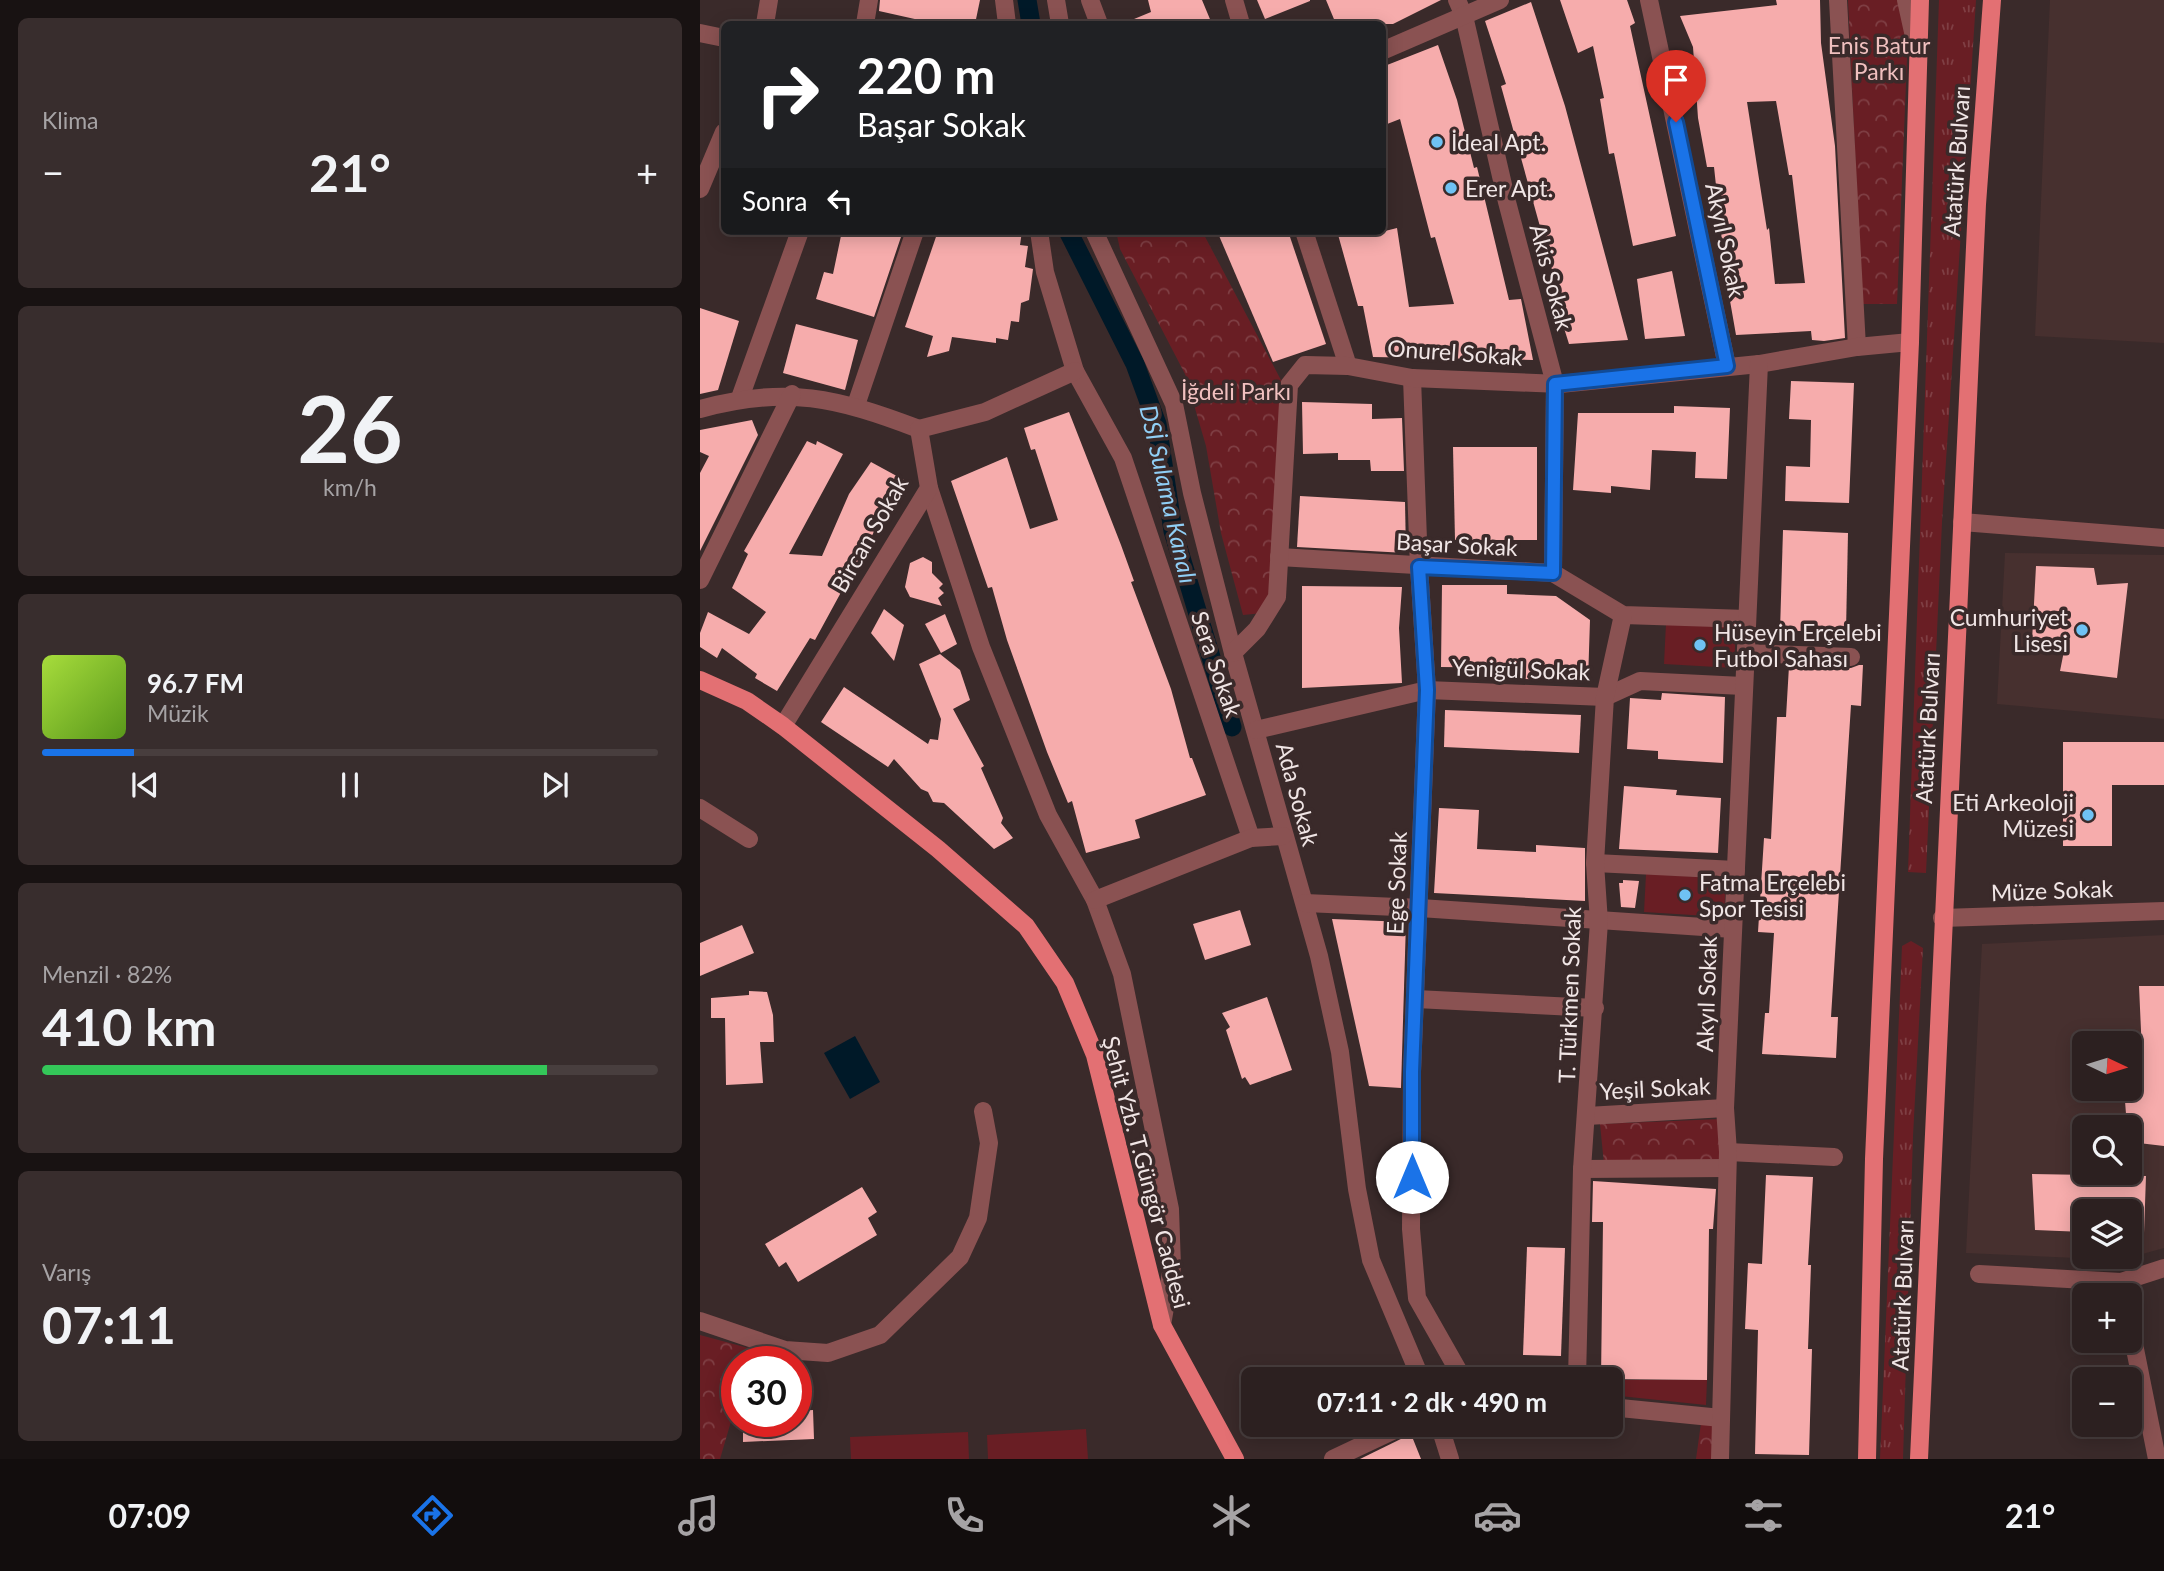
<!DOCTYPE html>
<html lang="tr">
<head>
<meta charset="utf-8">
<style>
  body { margin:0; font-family:Lato,sans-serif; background:#382d2d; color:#f1f3f6; height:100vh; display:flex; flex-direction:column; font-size:26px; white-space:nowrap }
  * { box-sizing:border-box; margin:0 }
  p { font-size:23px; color:#a6a3a5 }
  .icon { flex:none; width:38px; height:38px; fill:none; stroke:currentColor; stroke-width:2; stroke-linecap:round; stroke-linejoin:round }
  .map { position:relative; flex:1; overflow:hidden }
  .drawer { display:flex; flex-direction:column; gap:18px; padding:18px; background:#181212; width:700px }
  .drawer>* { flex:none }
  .guide { position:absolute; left:21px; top:21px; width:665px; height:214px; border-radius:10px; box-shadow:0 4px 18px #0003,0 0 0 2px #483e3e; background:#202124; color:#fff; overflow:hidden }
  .needle { width:46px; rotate:94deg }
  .tools { position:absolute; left:1372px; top:1031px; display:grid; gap:14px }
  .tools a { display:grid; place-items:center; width:70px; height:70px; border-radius:10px; background:#2c2020; box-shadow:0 4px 18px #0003,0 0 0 2px #483e3e; font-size:35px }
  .speed { position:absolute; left:21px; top:1346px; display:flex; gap:14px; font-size:35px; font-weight:700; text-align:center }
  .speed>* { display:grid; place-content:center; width:91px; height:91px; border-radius:50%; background:#2c2020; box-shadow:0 4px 18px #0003,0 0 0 2px #483e3e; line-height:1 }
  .speed .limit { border:10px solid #d22; background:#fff; color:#111 }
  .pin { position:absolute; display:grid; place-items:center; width:60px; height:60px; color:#fff; margin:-72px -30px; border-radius:50% 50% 50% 0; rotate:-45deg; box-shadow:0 0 7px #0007 }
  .pin .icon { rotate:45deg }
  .me { position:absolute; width:77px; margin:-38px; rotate:0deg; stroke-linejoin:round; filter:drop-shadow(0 0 5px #0008) }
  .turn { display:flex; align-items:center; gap:24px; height:147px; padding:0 21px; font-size:32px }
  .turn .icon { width:91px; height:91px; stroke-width:2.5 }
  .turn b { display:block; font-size:49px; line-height:60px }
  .then { display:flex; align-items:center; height:66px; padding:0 21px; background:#0003; gap:14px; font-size:26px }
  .big { font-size:52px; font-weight:700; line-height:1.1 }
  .drawer .widget { flex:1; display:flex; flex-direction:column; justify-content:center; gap:10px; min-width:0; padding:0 24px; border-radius:10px; background:#382d2d }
  .drawer .dial { align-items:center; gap:0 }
  .dial b { font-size:91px; line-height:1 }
  .song { display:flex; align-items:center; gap:21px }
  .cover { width:84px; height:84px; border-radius:10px; background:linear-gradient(135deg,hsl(80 70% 55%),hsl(90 70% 35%)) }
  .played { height:7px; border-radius:4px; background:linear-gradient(90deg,#1a73e8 15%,#483e3e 15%) }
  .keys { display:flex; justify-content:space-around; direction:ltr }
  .heat { display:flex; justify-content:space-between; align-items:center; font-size:38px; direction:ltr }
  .charge { height:10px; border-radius:5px; background:linear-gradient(90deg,#34c759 82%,#483e3e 0) }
  .trip { position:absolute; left:541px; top:1367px; width:382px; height:70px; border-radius:10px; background:#2c2020; box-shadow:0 4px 18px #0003,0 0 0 2px #483e3e; font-weight:700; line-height:70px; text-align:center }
  .menu { display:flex; height:112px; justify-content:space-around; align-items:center; background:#120d0d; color:#a6a3a5 }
  .menu .icon { width:49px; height:49px }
  .menu .on { color:#1a73e8 }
  .menu b { font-size:32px; color:#f1f3f6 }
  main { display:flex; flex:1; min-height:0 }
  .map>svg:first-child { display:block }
</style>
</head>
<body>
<main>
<section class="drawer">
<div class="widget"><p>Klima</p>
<div class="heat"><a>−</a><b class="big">21°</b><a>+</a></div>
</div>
<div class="widget dial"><b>26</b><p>km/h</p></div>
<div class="widget">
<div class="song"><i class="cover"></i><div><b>96.7 FM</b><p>Müzik</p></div></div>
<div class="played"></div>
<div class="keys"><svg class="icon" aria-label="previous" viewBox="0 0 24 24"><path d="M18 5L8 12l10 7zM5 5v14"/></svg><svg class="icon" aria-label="pause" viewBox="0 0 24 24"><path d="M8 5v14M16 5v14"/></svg><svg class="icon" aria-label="next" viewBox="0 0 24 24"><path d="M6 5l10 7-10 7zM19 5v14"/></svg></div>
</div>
<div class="widget"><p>Menzil · 82%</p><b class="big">410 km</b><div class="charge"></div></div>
<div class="widget"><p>Varış</p><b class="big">07:11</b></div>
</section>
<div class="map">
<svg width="1464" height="1459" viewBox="0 0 1464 1459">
  <defs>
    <pattern id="grass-tufts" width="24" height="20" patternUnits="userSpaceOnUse" patternTransform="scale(1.75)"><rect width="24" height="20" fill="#691e24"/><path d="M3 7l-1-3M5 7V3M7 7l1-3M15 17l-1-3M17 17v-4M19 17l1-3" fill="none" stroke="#7f3f44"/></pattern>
    <pattern id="park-crowns" width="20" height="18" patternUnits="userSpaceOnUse" patternTransform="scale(1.75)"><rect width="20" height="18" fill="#691e24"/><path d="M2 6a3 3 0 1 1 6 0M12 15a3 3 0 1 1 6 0" fill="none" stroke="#7f3f44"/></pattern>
  </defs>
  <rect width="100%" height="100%" fill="#3a2a2a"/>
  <g fill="#47302f" fill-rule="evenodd">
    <polygon points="1350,0 1464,0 1464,343 1335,336"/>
    <polygon points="1305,553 1464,555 1464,719 1297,704"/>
    <path d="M1464 935V1248L1421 1260 1266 1253 1282 944ZM1384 1043H1430V1088H1384ZM1384 1127H1430V1172H1384ZM1384 1211H1430V1256H1384Z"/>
  </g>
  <g fill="url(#grass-tufts)">
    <polygon points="1239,0 1276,0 1242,522 1226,873 1208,872"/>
    <polygon points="1211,941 1223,948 1213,1136 1203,1459 1180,1459 1202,946"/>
  </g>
  <g fill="url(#park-crowns)">
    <polygon points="1148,0 1200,0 1202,8 1207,58 1197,304 1162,304"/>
    <polygon points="416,231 502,231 582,382 573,590 563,613 543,615 521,533 506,446 485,374 420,249"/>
    <polygon points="1021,1119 1020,1159 904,1164 900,1124"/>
    <polygon points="0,1335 52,1349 48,1361 37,1362 37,1401 20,1459 0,1459"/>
    <polygon points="1002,1416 1021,1418 1020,1459 996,1459"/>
  </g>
  <g fill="#691e24">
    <polygon points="966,623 1036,626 1034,668 964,664"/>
    <polygon points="946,874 1026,878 1024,917 944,912"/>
    <polygon points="910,1380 1007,1380 1006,1405 910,1395"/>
    <polygon points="386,1429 388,1459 288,1459 287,1435"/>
    <polygon points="268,1432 269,1459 151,1459 150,1437"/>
  </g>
  <polygon fill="#001928" points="155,1036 180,1082 150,1099 124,1053"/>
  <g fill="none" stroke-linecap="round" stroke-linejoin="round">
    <g stroke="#001928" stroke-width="19">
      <polyline points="327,0 331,24"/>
      <polyline points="368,231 435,364 457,424 473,531 532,727"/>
    </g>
  </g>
  <g fill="#f6acac" fill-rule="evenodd">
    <polygon points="180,0 280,0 275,24 237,24 179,11"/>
    <polygon points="448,0 502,0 512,24 422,24 451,12"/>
    <polygon points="557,0 610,0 610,1 565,19"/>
    <polygon points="626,0 741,0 693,24 636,24"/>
    <polygon points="860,0 927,0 935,23 930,26 976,236 933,246 914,153 909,154 900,99 904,98 893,46 878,53"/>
    <path d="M1076 0H1120L1121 43 1135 146 1145 338 1124 341 1112 340 1111 331 1036 335 1026 278 1014 167H1007L998 118 993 47 980 16 1077 5ZM1076 101 1089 175H1092L1105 283 1075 284 1069 228 1067 230 1047 102Z"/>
    <polygon points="831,2 865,106 928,340 869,344 854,296 859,295 801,86 806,84 785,21"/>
    <polygon points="738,45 757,100 774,168 777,167 809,300 821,299 833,360 673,357 663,306 658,306 637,231 685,231 697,228 709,307 754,304 735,237 731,238 700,119 682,126 682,67"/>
    <polygon points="142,231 203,231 174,317 116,299 124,272 133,274"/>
    <polygon points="238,231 322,231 320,245 328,246 325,267 333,269 329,300 321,303 319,322 311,321 308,340 296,338 296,343 252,337 249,351 227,357 233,336 205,327"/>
    <polygon points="517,231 588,231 626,344 573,362"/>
    <polygon points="972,271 985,336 945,339 937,279"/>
    <polygon points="0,308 39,321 18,390 0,394"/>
    <polygon points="96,324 158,340 145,390 83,373"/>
    <polygon points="1091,381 1154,383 1149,503 1085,501 1086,466 1110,467 1111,420 1089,419"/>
    <polygon points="602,402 672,404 672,419 702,418 704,471 671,471 670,460 638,460 638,453 603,454"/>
    <polygon points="974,406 1030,408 1027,479 995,478 996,452 952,450 950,490 911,486 911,493 873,490 878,413 974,413"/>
    <polygon points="369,412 421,545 434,581 431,582 471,689 490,758 492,758 506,795 435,820 440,838 386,853 372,801 368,803 347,752 307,640 292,587 288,588 251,481 307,457 330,529 358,520 335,449 331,450 324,428"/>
    <polygon points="52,420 58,435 0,551 0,473 9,456 0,452 0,430"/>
    <polygon points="107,441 116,445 117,441 143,454 89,554 122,556 149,494 171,462 204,480 181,534 175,530 115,640 110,638 77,691 55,678 57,674 22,648 17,658 0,647 0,633 8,612 49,634 66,612 32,588 48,554 44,551"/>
    <polygon points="753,447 837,447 837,540 755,540"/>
    <polygon points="600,496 705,502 706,553 597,547"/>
    <polygon points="1083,530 1148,533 1146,631 1080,631"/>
    <polygon points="223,557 232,562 232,573 243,584 239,588 244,593 238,598 242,606 210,597 205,587 210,563"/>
    <polygon points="1336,566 1394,568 1397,585 1428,583 1417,678 1360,671 1366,641 1332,641"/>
    <polygon points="742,585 807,585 807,594 856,596 890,620 888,681 825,679 826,668 741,667"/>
    <polygon points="602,586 702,587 699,628 702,683 602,688"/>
    <polygon points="184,609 204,625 194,661 171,633"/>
    <polygon points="245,614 257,644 241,653 225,624"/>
    <polygon points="240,654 260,670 270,700 253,709 284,766 281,768 303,818 301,823 313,838 294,849 244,803 233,802 228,792 221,789 194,759 188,767 121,722 144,687 228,744 230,739 238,740 241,719 219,664"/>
    <polygon points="1159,665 1163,665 1161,706 1151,705 1136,938 1131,1017 1138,1017 1136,1058 1062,1054 1065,1013 1069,1013 1074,933 1058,932 1064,838 1071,839 1077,717 1086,717 1089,666 1151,668"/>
    <polygon points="962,693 1025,697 1023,763 958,759 958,751 927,749 930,698 961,700"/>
    <polygon points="745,710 881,715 879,753 744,747"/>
    <polygon points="1363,742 1464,742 1464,785 1412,785 1412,846 1363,846"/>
    <polygon points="924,786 977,790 976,795 1021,798 1018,853 919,849"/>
    <polygon points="739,808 779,810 777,849 836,852 836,845 885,848 885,901 734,893"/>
    <polygon points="923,880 939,881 935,908 921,907 919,883 923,883"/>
    <polygon points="540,910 551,945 505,960 493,924"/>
    <polygon points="632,919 706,922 701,1088 669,1086"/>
    <polygon points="42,925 54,953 0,976 0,943"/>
    <polygon points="1439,986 1464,986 1464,1146 1430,1142 1430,1127 1427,1127 1424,1088 1430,1088 1430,1076 1443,1075"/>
    <polygon points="49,991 67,992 73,1015 74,1042 60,1042 63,1083 26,1085 25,1018 11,1018 11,998 49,995"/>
    <polygon points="567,997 592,1070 550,1085 545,1077 542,1079 526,1030 530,1027 522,1013"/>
    <polygon points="1332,1174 1446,1176 1444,1233 1430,1233 1430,1211 1384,1211 1384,1232 1335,1230"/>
    <polygon points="1066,1175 1113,1177 1108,1265 1111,1265 1108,1349 1112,1349 1109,1455 1055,1454 1058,1330 1045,1329 1048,1263 1062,1264"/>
    <polygon points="893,1181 1016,1189 1013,1229 1009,1229 1007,1380 901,1379 903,1222 892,1222"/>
    <polygon points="162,1187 177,1212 168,1218 177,1235 98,1282 86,1262 79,1267 65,1244"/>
    <polygon points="827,1247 865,1248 861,1356 823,1355"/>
    <polygon points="113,1410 114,1439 43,1442 43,1421 96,1421 96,1411"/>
    <polygon points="711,1434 721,1459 660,1459"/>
  </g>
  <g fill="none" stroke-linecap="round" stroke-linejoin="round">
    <g stroke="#8a5252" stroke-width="18">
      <polyline points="304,0 307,24"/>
      <polyline points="356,0 360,24"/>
      <polyline points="390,0 399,24"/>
      <polyline points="534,0 541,24"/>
      <polyline points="757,0 764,16 807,202 855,384 853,573"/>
      <polyline points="949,0 1027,366"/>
      <polyline points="1138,0 1157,347"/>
      <polyline points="1206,0 1215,41"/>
      <polyline points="65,24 69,0"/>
      <polyline points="165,24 169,0"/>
      <polyline points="0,33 24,38"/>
      <polyline points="682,51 800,0"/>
      <polyline points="0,189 24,132"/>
      <polyline points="339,231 345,272 375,371 423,458 551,838"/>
      <polyline points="394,231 474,404 492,493 533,653 619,956 640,1052 657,1189 671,1260 721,1379"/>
      <polyline points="604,231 648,366"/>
      <polyline points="712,378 719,567 727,690 712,1072 711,1229 717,1298 763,1379"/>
      <polyline points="40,398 100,231"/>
      <polyline points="156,405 215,231"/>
      <path d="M0 409C87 385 137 398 219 429"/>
      <polyline points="229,488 281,647 348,815 395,900 422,974 470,1209 472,1267 462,1325"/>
      <polyline points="1262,522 1464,538"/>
      <polyline points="579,557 853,573 923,615 1047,619"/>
      <polyline points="0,580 92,394"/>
      <polyline points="533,653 557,629 577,597 589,385 605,365 648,366 712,378 860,384 1059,364 1157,347 1210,342"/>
      <polyline points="1046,653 1151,657"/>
      <polyline points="83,726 229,488 219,429 285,412 375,371"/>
      <polyline points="556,730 727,690 905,697 940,681 1043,686"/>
      <polyline points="0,808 49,839"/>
      <polyline points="895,863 1036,870"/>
      <polyline points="395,900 551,838 583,836"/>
      <polyline points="605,903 720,908 1033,929"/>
      <polyline points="1242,918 1464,911"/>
      <polyline points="716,999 895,1008"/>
      <polyline points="887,1116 1025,1108"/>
      <polyline points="1028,1152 1134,1157"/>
      <polyline points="882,1169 1027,1168"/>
      <polyline points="1279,1274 1421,1282 1464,1268"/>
      <polyline points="0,1321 85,1350 128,1353 180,1335 260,1257 278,1218 289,1143 283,1111"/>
      <polyline points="1430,1324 1457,1459"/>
      <polyline points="877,1379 882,1169 899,922 895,863 905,697 923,615"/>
      <polyline points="910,1407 1021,1418"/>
      <polyline points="739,1424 750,1459"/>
      <polyline points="633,1459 707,1424"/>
      <polyline points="1020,1459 1028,1152 1025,1108 1059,364"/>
    </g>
    <g stroke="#e37073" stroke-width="18">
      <polyline points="0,680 47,701 83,726 238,849 326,926 365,983 395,1055 462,1325 535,1459"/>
      <polyline points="1167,1459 1174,1159 1210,342 1220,0"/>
      <polyline points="1219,1459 1277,204 1292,0"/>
    </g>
  </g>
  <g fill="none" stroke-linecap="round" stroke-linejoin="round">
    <g stroke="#114b97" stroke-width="18">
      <polyline id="route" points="712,1177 712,1072 727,690 719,567 853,573 855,384 1027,366 976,122"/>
    </g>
    <use href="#route" stroke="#1a73e8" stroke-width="12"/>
  </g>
  <g fill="#6fc2f4" stroke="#3a2a2a" stroke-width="2.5">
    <circle cx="737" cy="142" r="7"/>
    <circle cx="751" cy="188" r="7"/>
    <circle cx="1382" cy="630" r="7"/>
    <circle cx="1000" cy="645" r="7"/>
    <circle cx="1388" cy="815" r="7"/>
    <circle cx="985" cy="895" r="7"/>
  </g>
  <g text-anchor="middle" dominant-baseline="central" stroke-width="7" stroke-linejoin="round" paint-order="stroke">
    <g font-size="23" fill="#f0c0bf" stroke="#3a2a2a">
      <text x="1179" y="45">Enis Batur<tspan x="1179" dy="26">Parkı</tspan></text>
      <text x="536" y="391">İğdeli Parkı</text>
    </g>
    <g font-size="23" fill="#f0e5e5" stroke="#3a2a2a" text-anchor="start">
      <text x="751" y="142">İdeal Apt.</text>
      <text x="765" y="188">Erer Apt.</text>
      <text x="1368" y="617" text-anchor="end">Cumhuriyet<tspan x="1368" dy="26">Lisesi</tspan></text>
      <text x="1014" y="632">Hüseyin Erçelebi<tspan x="1014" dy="26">Futbol Sahası</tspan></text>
      <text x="1374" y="802" text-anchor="end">Eti Arkeoloji<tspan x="1374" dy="26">Müzesi</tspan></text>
      <text x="999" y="882">Fatma Erçelebi<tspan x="999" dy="26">Spor Tesisi</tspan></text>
    </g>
    <g font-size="23" fill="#f0e5e5" stroke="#3a2a2a">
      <text transform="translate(1256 161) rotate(-86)">Atatürk Bulvarı</text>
      <text transform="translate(1026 240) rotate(78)">Akyıl Sokak</text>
      <text transform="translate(852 277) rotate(75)">Akis Sokak</text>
      <text transform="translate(755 352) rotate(4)">Onurel Sokak</text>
      <text transform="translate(169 534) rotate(-60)">Bircan Sokak</text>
      <text transform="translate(757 544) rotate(3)">Başar Sokak</text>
      <text transform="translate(517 664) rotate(71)">Sera Sokak</text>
      <text transform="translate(821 669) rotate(2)">Yenigül Sokak</text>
      <text transform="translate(1227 728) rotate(-87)">Atatürk Bulvarı</text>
      <text transform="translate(598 794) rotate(75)">Ada Sokak</text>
      <text transform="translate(696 883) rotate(-88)">Ege Sokak</text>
      <text transform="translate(1352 890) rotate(-2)">Müze Sokak</text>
      <text transform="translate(1006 994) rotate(-88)">Akyıl Sokak</text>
      <text transform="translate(869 995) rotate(-88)">T. Türkmen Sokak</text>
      <text transform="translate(955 1088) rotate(-3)">Yeşil Sokak</text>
      <text transform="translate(447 1172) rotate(75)">Şehit Yzb. T.Güngör Caddesi</text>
      <text transform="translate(1202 1295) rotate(-88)">Atatürk Bulvarı</text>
    </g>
    <g font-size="24" font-style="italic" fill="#90cef5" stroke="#3a2a2a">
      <text transform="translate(469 494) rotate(77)">DSİ Sulama Kanalı</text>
    </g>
  </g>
</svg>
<div class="tools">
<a><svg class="needle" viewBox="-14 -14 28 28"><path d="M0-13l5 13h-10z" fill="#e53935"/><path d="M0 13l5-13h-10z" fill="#a6a3a5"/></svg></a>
<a><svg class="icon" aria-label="search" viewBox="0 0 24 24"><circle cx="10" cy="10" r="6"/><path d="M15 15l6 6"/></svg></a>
<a><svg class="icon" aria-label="layers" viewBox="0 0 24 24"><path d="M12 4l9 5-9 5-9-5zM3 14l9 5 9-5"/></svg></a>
<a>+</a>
<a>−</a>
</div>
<div class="speed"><div class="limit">30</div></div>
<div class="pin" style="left:976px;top:122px;background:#d93025"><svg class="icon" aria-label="arrive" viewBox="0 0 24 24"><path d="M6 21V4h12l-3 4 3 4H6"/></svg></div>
<svg class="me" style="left:712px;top:1177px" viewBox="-20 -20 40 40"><circle r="19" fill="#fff"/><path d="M0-13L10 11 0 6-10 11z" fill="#1a73e8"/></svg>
<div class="trip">07:11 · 2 dk · 490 m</div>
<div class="guide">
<div class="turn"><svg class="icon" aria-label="right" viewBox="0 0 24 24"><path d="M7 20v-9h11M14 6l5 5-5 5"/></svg><div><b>220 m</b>Başar Sokak</div></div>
<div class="then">Sonra<svg class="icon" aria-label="left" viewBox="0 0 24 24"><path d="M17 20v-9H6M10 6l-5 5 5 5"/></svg></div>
</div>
</div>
</main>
<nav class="menu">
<b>07:09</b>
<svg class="icon on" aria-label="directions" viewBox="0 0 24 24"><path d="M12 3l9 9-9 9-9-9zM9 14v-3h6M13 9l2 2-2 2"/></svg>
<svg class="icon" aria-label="music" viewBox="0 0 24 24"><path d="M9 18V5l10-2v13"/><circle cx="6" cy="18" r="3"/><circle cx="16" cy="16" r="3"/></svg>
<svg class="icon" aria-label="phone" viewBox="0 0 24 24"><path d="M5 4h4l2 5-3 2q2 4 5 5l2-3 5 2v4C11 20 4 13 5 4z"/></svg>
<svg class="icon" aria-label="climate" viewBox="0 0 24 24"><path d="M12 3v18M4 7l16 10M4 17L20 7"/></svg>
<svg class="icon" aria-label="car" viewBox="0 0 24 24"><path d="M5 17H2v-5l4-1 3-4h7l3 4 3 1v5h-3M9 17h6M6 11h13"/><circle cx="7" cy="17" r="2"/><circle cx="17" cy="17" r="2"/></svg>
<svg class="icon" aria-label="filters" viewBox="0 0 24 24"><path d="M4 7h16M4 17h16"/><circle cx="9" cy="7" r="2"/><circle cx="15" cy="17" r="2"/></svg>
<b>21°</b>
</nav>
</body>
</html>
